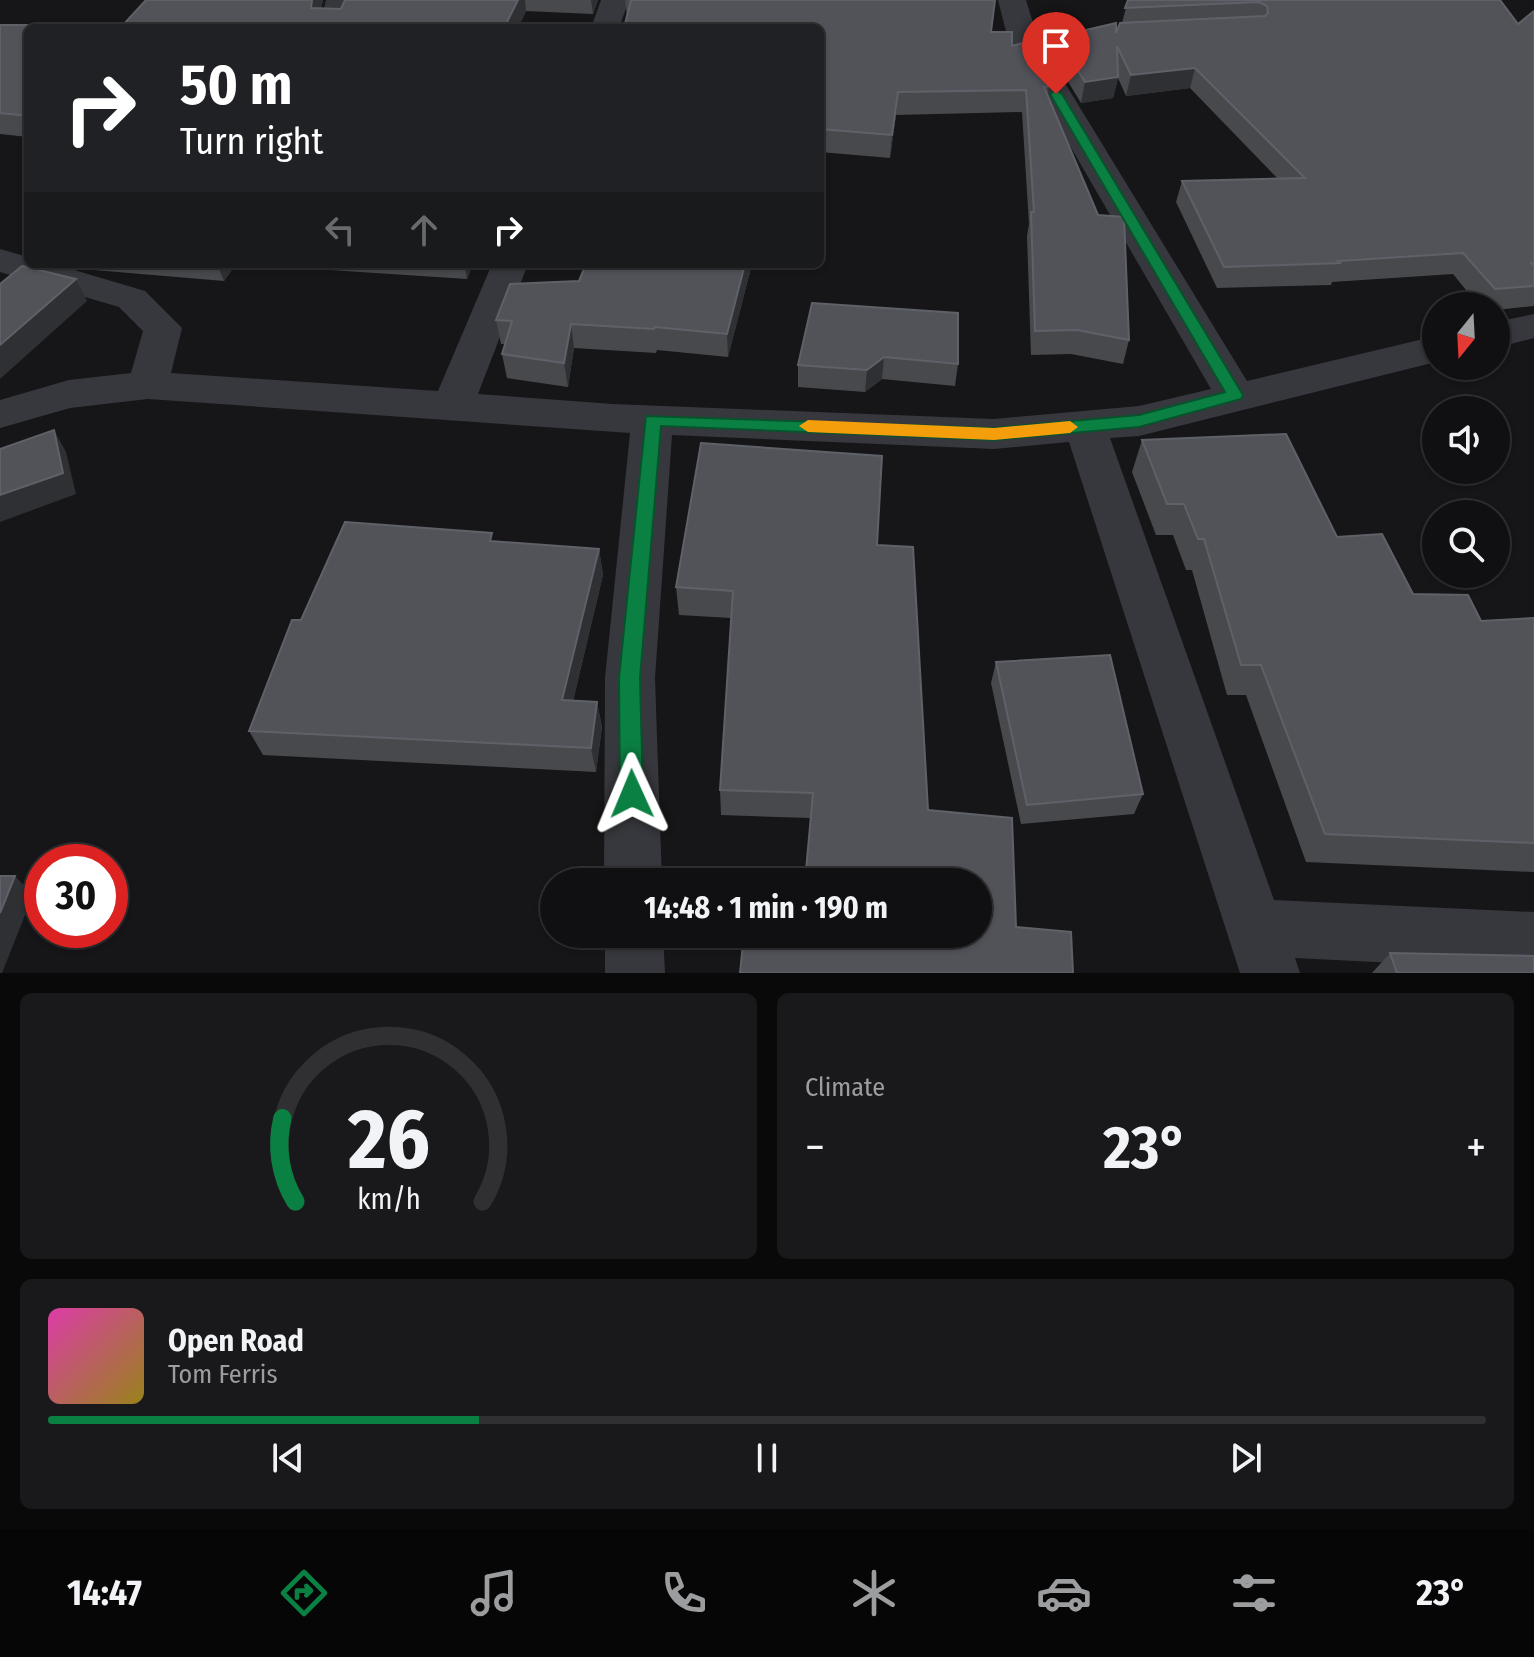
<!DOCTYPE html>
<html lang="en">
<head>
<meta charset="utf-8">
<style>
  body { margin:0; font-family:"Fira Sans Condensed",sans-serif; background:#19191b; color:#f1f3f6; height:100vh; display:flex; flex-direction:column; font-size:30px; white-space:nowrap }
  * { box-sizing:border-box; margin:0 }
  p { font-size:26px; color:#9c9d9f }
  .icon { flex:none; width:44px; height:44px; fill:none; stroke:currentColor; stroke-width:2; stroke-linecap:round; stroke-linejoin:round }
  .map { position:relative; height:973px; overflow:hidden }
  .side { display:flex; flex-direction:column; gap:20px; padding:20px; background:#09090a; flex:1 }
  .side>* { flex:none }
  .banner { position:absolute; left:24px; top:24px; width:800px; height:244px; border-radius:12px; box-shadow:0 2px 6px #0004,0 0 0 2px #303032; background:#202124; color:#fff; overflow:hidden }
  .needle { width:52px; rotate:198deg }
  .controls { position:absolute; left:1422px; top:292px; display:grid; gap:16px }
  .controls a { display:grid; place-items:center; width:88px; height:88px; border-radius:50%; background:#101012; box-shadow:0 2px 6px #0004,0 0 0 2px #303032; font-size:40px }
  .speed { position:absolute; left:24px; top:844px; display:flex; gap:16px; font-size:40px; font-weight:700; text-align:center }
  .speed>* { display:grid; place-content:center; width:104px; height:104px; border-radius:50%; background:#101012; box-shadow:0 2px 6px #0004,0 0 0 2px #303032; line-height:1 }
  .speed .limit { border:12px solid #d22; background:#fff; color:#111 }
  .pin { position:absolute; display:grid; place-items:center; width:68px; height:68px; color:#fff; margin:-82px -34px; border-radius:50% 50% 50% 0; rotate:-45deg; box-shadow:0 0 8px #0007 }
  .pin .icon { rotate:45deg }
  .me { position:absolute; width:88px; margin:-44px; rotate:359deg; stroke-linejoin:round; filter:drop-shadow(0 0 6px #0008) }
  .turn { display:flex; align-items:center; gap:28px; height:168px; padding:0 24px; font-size:36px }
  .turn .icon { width:104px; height:104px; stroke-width:2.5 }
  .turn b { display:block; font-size:56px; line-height:68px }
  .lanes { display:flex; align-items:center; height:76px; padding:0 24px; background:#0003; justify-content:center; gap:40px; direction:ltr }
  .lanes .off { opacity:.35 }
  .big { font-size:60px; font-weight:700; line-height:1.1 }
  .side .tile { flex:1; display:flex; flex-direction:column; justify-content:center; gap:12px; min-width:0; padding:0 28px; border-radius:12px; background:#19191b }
  .side .dial { align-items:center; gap:0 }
  .dial svg { height:208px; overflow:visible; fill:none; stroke:#303032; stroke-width:7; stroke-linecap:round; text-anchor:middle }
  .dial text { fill:#f1f3f6; stroke:none }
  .song { display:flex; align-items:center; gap:24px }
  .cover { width:96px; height:96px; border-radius:12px; background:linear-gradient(135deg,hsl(320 70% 55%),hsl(50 70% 35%)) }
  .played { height:8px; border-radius:4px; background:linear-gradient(90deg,#0b8043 30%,#303032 30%) }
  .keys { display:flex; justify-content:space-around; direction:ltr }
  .heat { display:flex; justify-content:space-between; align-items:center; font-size:44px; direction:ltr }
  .side .tiles { flex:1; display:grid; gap:20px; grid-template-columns:1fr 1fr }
  .tile:last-child { grid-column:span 2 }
  .trip { position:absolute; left:540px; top:868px; width:452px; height:80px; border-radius:40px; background:#101012; box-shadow:0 2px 6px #0004,0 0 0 2px #303032; font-weight:700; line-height:80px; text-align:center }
  .tab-bar { display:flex; height:128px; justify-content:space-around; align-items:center; background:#060607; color:#9c9d9f }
  .tab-bar .icon { width:56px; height:56px }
  .tab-bar .on { color:#0b8043 }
  .tab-bar b { font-size:36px; color:#f1f3f6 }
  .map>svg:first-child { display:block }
</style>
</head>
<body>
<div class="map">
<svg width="1534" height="973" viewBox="0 0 1534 973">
  <rect width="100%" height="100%" fill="#161618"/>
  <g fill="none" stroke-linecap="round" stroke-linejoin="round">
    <polygon fill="#37383d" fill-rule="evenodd" points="1089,31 1097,36 1095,39 1023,44 1015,39 1023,34"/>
    <g fill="#37383d" fill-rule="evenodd">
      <polygon points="326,0 354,0 347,28 319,28"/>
      <polygon points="601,0 629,0 619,28 591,28"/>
      <polygon points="998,0 1026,0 1038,39 1247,381 1436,336 1436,362 1139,436 1110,438 1274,900 1534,912 1534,970 1295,958 1300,973 1240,973 1069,442 994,449 672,435 655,678 662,882 604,882 605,678 630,433 148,399 70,408 0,428 0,400 69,380 131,373 143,331 119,307 0,272 0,249 28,257 28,264 54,264 145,291 182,328 171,373 438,391 492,264 528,264 478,394 613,404 994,419 1139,406 1211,389 1008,39"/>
      <polygon points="1534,314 1534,338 1496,348 1496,322"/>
      <polygon points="605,934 663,934 665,973 605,973"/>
    </g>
  </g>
  <g fill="#47494d">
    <polygon points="146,0 323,0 321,9 341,9 345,0 598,0 593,14 526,11 518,28 28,28 28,137 0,134 0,25 123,25"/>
    <polygon points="625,0 995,0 991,32 1012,46 1049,86 1047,95 1129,340 1123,364 1071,354 1031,355 1027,236 1029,224 1022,112 896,115 890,158 820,152 820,28 627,16"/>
    <polygon points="1128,0 1500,0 1518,24 1534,11 1534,306 1496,310 1496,306 1479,306 1453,274 1332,282 1331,285 1217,288 1176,202 1182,181 1278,179 1190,88 1126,96 1118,78 1113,98 1081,103 1053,57 1056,37 1116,33 1122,23"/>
    <polygon points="66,264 236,264 224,281 82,269"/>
    <polygon points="238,264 473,264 467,279"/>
    <polygon points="586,264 752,264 728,357 657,350 656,353 574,348 568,387 507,378 502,354 505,344 501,344 496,320 579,281"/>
    <polygon points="812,303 958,364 955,386 882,379 865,392 798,387 798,365"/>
    <polygon points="1142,440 1337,537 1413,594 1481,621 1534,618 1534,872 1306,862 1246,695 1227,695 1192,570 1186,570 1173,535 1156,535 1132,472"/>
    <polygon points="494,541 599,549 603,575 573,701 597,702 602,727 596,772 263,755 249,731 301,620"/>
    <polygon points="877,545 928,810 978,934 810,818 721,815 720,790 731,618 679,615 676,587"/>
    <polygon points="996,662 1143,794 1134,814 1021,824 991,683"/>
    <polygon points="1390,953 1534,973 1372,973"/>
  </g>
  <g fill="#2f3033">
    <polygon points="312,0 323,0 317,28 311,8"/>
    <polygon points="518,0 525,0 526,11 518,28 504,28"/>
    <polygon points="591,0 598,0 593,14"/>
    <polygon points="1195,68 1190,88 1126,96 1131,75"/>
    <polygon points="1118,77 1113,98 1081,103 1085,82"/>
    <polygon points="898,92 896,115 890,158 892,135"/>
    <polygon points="217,264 236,264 224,281"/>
    <polygon points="464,264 473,264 467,279"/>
    <polygon points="745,264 752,264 728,357 727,334"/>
    <polygon points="76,279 87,301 0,379 0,345"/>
    <polygon points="571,324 574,348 568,387 564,363"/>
    <polygon points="884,357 882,379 865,392 867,370"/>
    <polygon points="54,430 66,452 76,494 0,522 0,495"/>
    <polygon points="599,549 603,575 567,725 562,700"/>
    <polygon points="597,702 602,727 596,772 591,748"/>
    <polygon points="15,876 33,895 2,973 0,973 0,913"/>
  </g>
  <g fill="#525359" stroke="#5f6168" stroke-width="2">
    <polygon points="146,0 312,0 311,8 341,9 345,0 518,0 504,28 28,28 28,116 0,113 0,25 123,25"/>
    <polygon points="631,0 995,0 991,32 1012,32 1012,46 1023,43 1049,86 1044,87 1098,215 1124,217 1129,340 1077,330 1035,331 1031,212 1034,212 1026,90 898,92 892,135 820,129 820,28 624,28"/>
    <polygon points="1128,0 1500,0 1518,24 1534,11 1534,263 1531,263 1534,266 1534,286 1495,289 1463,253 1338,261 1340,263 1224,267 1182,181 1305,178 1195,68 1131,75 1117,46 1118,77 1085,82 1056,37 1116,23 1116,33 1120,23 1265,16 1268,13 1267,6 1259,2 1125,8"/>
    <polygon points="586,264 745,264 727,334 655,327 654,329 571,324 564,363 502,354 512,321 496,320 510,284 579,281"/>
    <polygon points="22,266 76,279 0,345 0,284"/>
    <polygon points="812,303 958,313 958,364 884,357 867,370 798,365"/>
    <polygon points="54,430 63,473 0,495 0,449"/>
    <polygon points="1286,434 1337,537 1382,534 1413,594 1468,595 1481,621 1534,618 1534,843 1325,834 1261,665 1241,665 1204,539 1198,539 1184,504 1167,504 1142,440"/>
    <polygon points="701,443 882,456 877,545 913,547 928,810 1012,818 1016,927 1071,932 1073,973 740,973 744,934 978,934 978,882 805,882 813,793 720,790 733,591 676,587"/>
    <polygon points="345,522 492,533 490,541 599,549 562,700 597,702 591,748 249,731 292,620 301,620"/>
    <polygon points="1110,655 1143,794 1027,805 996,662"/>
    <polygon points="0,876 15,876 0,913"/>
    <polygon points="1390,953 1534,956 1534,973 1397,973"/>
  </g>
  <polygon fill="#0b8043" stroke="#07532c" stroke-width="2" points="1056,90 1062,94 1243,395 1241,399 1139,427 994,440 661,426 640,678 643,794 640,802 632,804 624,802 620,794 619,678 646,416 994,428 1139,415 1225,392 1050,94"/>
  <polygon fill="#f59e0b" points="808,420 994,428 1070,421 1078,427 1070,433 994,440 808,432 799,426"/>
</svg>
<div class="controls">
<a><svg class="needle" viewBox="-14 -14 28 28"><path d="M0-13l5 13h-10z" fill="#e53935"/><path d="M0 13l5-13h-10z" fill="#9c9d9f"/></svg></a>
<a><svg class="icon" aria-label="sound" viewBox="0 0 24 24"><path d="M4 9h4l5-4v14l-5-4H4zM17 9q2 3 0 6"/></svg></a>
<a><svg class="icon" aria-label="search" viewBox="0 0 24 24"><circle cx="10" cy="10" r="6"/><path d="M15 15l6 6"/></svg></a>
</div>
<div class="speed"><div class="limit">30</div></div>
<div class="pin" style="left:1056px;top:94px;background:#d93025"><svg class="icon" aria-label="arrive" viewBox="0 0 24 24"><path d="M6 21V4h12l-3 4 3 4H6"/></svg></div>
<svg class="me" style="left:632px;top:794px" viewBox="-20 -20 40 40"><path d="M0-17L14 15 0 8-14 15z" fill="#0b8043" stroke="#fff" stroke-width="4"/></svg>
<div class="trip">14:48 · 1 min · 190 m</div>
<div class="banner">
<div class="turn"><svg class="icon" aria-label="right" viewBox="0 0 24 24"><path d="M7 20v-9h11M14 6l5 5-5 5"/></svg><div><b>50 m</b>Turn right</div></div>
<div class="lanes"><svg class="icon off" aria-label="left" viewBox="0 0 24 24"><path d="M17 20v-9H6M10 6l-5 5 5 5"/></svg><svg class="icon off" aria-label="ahead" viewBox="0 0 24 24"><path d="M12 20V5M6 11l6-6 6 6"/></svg><svg class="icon" aria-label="right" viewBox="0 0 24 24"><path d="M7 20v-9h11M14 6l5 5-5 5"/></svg></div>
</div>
</div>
<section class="side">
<div class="tiles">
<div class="tile dial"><svg viewBox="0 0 100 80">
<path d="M14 69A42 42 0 1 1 86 69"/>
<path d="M14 69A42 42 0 0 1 9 37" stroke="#0b8043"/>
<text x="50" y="56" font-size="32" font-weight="700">26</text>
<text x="50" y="72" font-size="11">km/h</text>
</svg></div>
<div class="tile"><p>Climate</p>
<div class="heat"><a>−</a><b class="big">23°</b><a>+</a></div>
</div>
<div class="tile">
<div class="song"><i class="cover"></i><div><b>Open Road</b><p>Tom Ferris</p></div></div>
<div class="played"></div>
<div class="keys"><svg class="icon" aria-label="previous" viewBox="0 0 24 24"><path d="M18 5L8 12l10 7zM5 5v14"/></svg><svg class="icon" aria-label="pause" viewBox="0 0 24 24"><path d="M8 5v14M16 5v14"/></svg><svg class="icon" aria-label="next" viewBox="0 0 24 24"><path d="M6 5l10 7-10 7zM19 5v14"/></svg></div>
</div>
</div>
</section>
<nav class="tab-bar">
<b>14:47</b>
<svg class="icon on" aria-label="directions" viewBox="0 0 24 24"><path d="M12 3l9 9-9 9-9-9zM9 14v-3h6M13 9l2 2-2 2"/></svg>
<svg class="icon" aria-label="music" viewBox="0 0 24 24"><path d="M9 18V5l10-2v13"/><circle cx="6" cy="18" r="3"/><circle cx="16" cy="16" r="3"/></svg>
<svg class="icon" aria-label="phone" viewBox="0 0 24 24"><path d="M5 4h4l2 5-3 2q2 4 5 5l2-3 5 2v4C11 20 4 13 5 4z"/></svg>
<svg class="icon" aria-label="climate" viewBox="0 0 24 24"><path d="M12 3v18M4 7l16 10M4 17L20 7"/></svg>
<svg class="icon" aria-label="car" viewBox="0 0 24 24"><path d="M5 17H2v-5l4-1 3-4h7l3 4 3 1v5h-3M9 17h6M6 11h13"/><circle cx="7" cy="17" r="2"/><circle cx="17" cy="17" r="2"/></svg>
<svg class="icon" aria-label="filters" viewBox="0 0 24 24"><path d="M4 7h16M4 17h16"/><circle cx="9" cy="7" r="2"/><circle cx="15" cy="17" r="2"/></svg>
<b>23°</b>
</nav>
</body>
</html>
